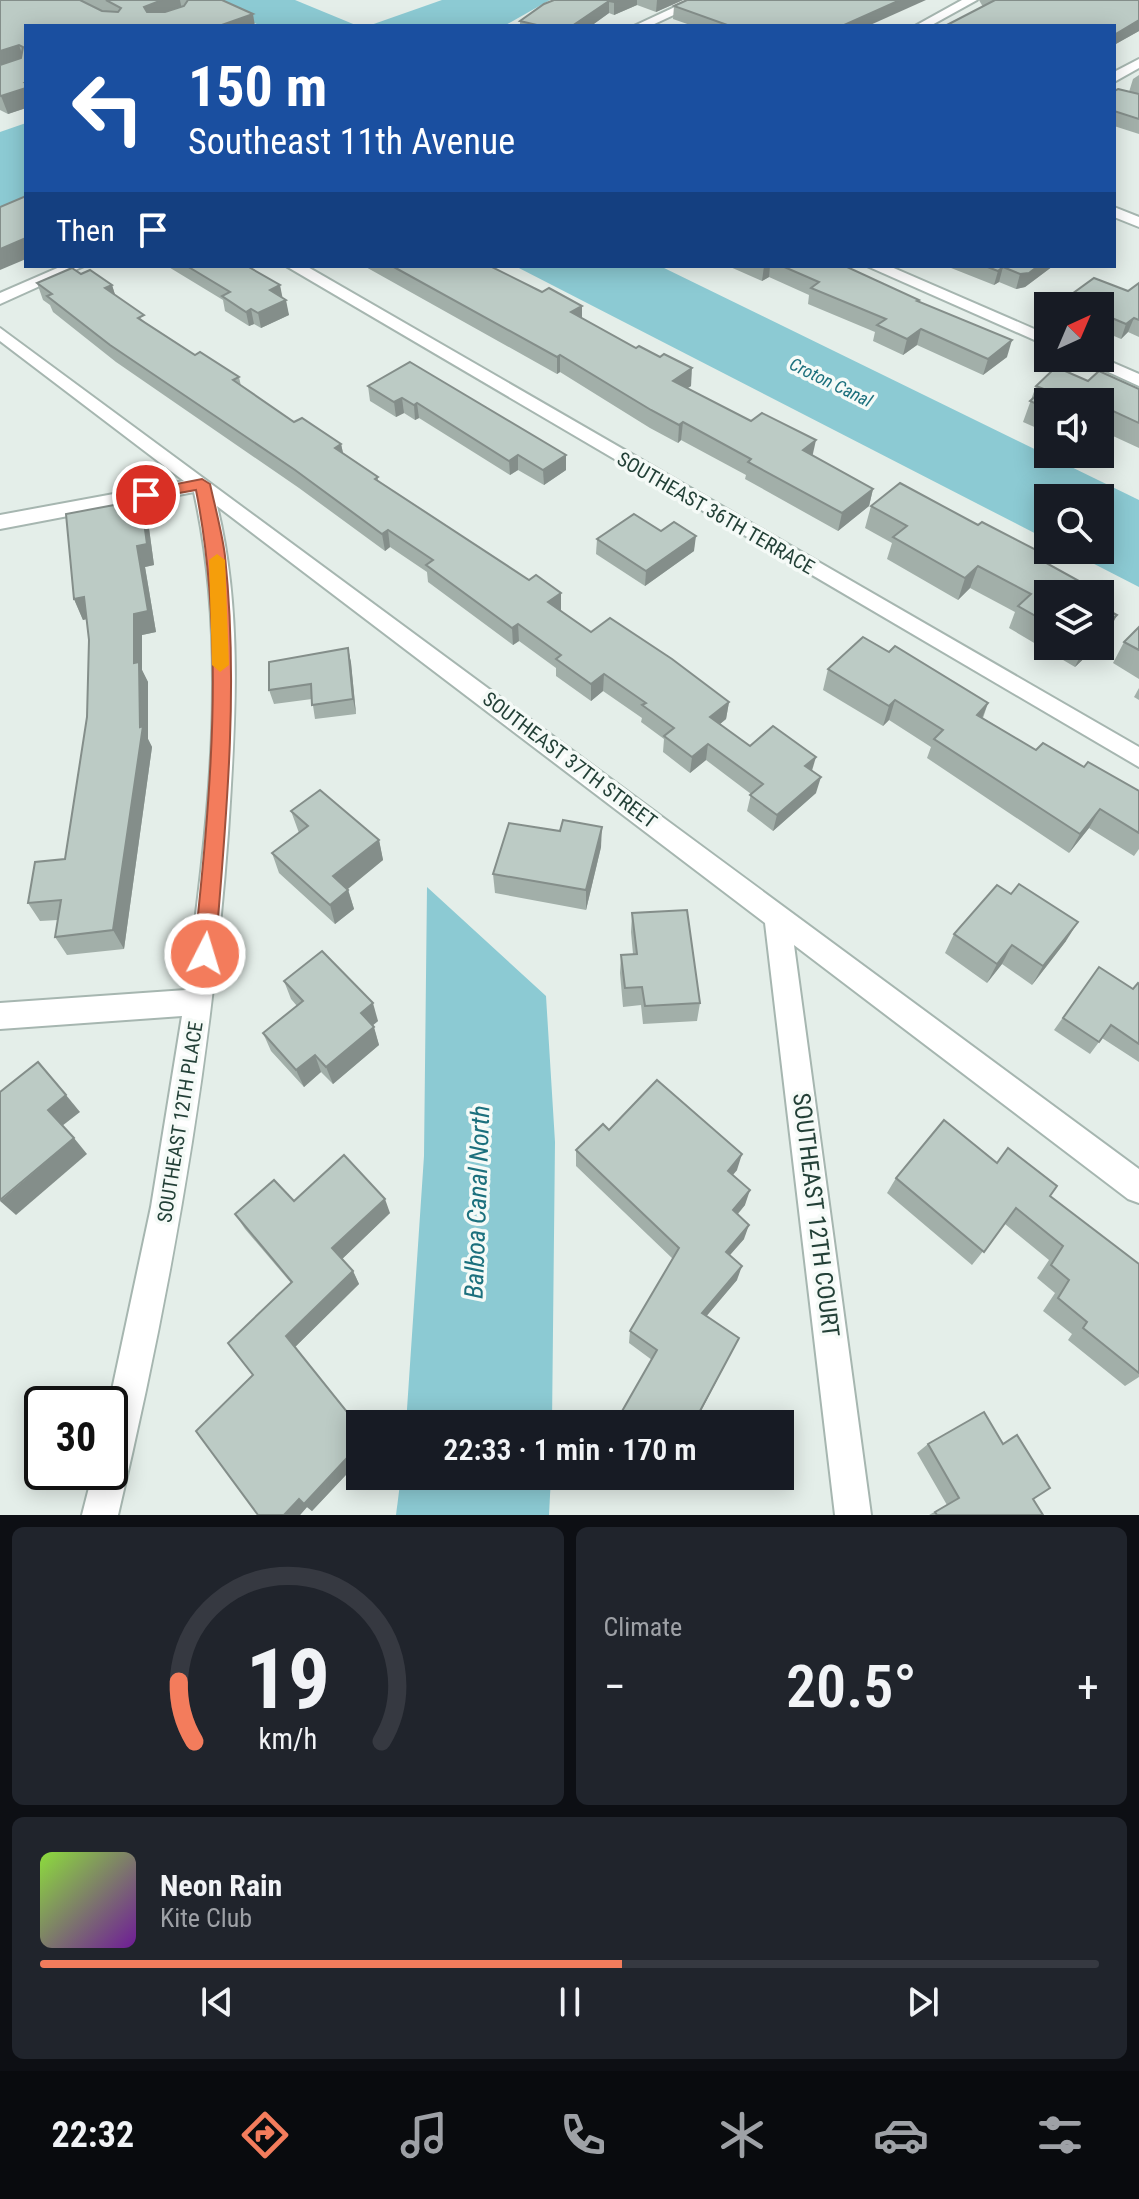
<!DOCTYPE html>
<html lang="en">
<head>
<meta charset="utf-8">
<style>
  body { margin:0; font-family:"Roboto Condensed",sans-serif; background:#20242c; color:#f1f3f6; height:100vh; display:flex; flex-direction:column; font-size:30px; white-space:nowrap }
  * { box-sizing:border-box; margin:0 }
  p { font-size:26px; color:#9ea1a6 }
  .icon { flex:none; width:44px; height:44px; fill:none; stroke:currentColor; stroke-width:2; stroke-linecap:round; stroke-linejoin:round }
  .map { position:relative; height:1515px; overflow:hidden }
  .panel { display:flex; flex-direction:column; gap:12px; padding:12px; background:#0d0f14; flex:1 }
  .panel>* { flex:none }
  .hud { position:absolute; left:24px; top:24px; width:1092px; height:244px; border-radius:0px; box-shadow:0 4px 20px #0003; background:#1a4fa0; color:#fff; overflow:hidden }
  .needle { width:52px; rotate:44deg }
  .buttons { position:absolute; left:1034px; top:292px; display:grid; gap:16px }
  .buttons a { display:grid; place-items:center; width:80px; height:80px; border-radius:0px; background:#171b24; box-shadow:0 4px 20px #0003; font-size:40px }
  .speed { position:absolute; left:24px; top:1386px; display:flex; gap:16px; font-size:40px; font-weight:700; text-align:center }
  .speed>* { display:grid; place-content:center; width:104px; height:104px; border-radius:50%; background:#171b24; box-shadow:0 4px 20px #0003; line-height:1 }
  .speed .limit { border:4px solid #111; border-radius:12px; background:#fff; color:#111 }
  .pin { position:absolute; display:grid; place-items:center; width:68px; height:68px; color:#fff; margin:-34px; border:4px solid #fff; border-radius:50%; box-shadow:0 2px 8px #0007 }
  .me { position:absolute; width:88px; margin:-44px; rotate:5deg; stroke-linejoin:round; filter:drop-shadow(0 0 6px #0008) }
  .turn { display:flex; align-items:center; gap:28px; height:168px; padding:0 32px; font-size:36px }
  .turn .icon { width:104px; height:104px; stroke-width:2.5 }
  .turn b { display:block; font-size:56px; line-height:68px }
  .then { display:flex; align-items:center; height:76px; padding:0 32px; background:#0003; gap:16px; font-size:30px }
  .big { font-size:60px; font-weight:600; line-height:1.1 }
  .panel .card { flex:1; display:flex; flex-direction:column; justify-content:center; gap:12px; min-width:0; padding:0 28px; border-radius:12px; background:#20242c }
  .panel .dial { align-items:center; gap:0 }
  .dial svg { height:208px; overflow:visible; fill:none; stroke:#363941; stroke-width:7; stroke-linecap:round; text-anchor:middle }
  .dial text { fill:#f1f3f6; stroke:none }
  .song { display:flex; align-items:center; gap:24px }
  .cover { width:96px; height:96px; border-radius:12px; background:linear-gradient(135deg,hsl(90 70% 55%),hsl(280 70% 35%)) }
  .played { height:8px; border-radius:4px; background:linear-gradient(90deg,#f37c5c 55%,#363941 55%) }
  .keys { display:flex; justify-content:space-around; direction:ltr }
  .heat { display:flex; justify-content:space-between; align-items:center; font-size:44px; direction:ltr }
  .panel .tiles { flex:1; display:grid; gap:12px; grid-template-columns:1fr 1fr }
  .card:last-child { grid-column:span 2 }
  .trip { position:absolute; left:346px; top:1410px; width:448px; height:80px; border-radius:0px; background:#171b24; box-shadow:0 4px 20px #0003; font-weight:600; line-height:80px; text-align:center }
  .dock { display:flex; height:128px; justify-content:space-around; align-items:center; background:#090b0e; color:#9ea1a6 }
  .dock .icon { width:56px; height:56px }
  .dock .on { color:#f37c5c }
  .dock b { font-size:36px; color:#f1f3f6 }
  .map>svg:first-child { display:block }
</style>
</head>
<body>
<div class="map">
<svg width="1139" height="1515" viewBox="0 0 1139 1515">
  <rect width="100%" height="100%" fill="#e4eee9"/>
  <g fill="#8ccad3">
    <polygon points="204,0 295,0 358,26 261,26"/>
    <polygon points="442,0 550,0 504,26 368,26"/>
    <polygon points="26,123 26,204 0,214 0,132"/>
    <polygon points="515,266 660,266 1139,500 1139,587 1067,550 1100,550 1100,498 1048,498 1048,540"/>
    <polygon points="427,887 546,996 555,1142 552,1424 406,1424 424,1156"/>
    <polygon points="401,1476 551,1476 549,1515 396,1515"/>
  </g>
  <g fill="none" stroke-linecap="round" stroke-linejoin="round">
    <g stroke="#a6b6b0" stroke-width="4">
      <g id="minor">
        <polygon points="690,0 706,0 650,26 634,26"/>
        <polygon points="962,0 977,0 930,26 915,26"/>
        <polygon points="1139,59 1139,68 1114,82 1114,72"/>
        <polygon points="1114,207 1139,217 1139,227 1114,217"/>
        <polygon points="62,266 84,266 0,304 0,293"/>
        <polygon points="286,266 306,266 1139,747 1139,767"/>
        <polygon points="867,266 889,266 1048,335 1048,346"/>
        <path d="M0 328 1139 1169V1203L1128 1199 794 945 871 1515H835L765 923 217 506C243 612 235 725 228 833 211 1064 171 1290 118 1515H82L93 1472H110L109 1404 151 1207 182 1016 0 1029V1003L186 990C208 828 230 653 194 492L0 529V515L184 481 0 341Z"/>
        <polygon points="1100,357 1139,374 1139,386 1078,358"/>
      </g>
    </g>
    <use href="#minor" fill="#fff" fill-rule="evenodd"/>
  </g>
  <g fill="#a2afa9">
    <polygon points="0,0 222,0 253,14 26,26 26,108 8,114 0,110"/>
    <polygon points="554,0 683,0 656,12 637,5 614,15 609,13 591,26 520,26 520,21"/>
    <polygon points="979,0 1139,0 1139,31 1114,45 983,7"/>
    <polygon points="674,6 868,26 693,26 673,19"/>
    <polygon points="1139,75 1139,134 1114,126 1114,91 1129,92 1133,79"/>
    <polygon points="167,266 247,266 283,299 289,315 261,328 254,324 249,326 225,311 223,300"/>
    <polygon points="364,266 490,266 582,319 691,386 687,388 873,489 869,506 838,531 745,479 746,475 681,440 678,443 650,428 560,372 557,374"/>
    <polygon points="728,266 845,266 919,300 919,302 1007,357 983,375 917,345 903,355 873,341 875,332 808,304 809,295 769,277 762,281"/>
    <polygon points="946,266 1053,266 1025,287 1016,289 999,282 994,285"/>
    <polygon points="81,274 112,285 115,295 146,323 195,355 239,377 241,386 294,422 341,444 343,453 378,477 378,482 591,632 729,702 726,719 720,724 750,746 812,771 816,793 773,831 747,811 751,794 706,760 690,773 663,752 664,739 641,722 642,718 603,691 591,701 556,676 556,668 519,641 513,645 428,582 427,572 390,547 385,551 299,488 116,362 53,312 50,305 43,300 37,283"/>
    <polygon points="1139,283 1139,337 1128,332 1121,339 1100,330 1100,306 1063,306 1065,299 1128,291"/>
    <polygon points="1088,381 1139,389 1139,448 1100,430 1100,402 1048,402 1048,433 1023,422 1036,386"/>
    <polygon points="368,386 566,455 566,470 544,485 518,470 510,475 419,418 415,420 404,413 396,417 370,401"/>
    <polygon points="871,506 1042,561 1048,594 1048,646 1097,646 1075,667 1009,628 1015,612 970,588 958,600 887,559 892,543 865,528"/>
    <polygon points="148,521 154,565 145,567 156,632 142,635 142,670 148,682 148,739 152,747 124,949 67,955 55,937 58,920 40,921 28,903 65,859 87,717 89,640 87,619 83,620 74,599"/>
    <polygon points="597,539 694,551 645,586 596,554"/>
    <polygon points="1139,627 1139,679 1113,663 1124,642"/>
    <polygon points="348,648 351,663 356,714 315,719 312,699 274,704 269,690"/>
    <polygon points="889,652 988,703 983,718 1036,750 1084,767 1139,791 1139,849 1134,856 1089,828 1069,853 927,758 931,747 889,720 883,726 823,690 828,669"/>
    <polygon points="1139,688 1139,700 1134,697"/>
    <polygon points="291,811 379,840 383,860 348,889 354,909 335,924 279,873 272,853 299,833"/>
    <polygon points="560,831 601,847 586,910 495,893 493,874"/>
    <polygon points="632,913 700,1003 697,1021 643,1024 641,1005 623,1007 620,973 621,955 633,954 631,932"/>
    <polygon points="954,934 1066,941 1032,985 1002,964 987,983 945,953"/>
    <polygon points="1099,967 1133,989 1139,984 1139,1062 1102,1038 1090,1054 1054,1030"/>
    <polygon points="284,981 378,1021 373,1025 379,1045 333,1084 321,1072 304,1087 271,1051 263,1033 297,1006 291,999"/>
    <polygon points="609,1130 737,1170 733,1175 745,1205 738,1214 744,1239 730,1255 737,1280 706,1316 739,1338 694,1424 622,1424 620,1422 621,1413 652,1360 629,1343 630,1331 673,1259 576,1166 576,1150"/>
    <polygon points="997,1163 1050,1196 1139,1373 1139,1377 1125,1386 1068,1340 1072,1334 1043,1311 1055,1293 1037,1278 1049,1260 1005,1224 972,1265 887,1193 896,1178"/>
    <polygon points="294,1201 390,1213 342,1259 353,1271 359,1284 295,1347 360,1428 360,1460 312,1511 307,1507 300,1515 258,1515 253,1375 291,1283 245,1229 235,1214"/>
    <polygon points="928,1444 1033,1499 1043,1515 929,1515 947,1505 917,1453"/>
  </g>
  <g fill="#848e8a">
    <polygon points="162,0 180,0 182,10 148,25 144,7"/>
    <polygon points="620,0 637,0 637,5 614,15 614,2"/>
    <polygon points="657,0 683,0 656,12"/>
    <polygon points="900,0 926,0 868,26 842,26"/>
    <polygon points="609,1 609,13 591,26 572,26"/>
    <polygon points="253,14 255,26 219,26"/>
    <polygon points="1139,20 1139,31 1114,45 1114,35"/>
    <polygon points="19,45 25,62 0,71 0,51"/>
    <polygon points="26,88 26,108 8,114 1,96"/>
    <polygon points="26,238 26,259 0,270 0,249"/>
    <polygon points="764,266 770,266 769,277 762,281"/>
    <polygon points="1038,266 1053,266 1025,287 1016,289 1020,274"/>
    <polygon points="1003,267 999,282 994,285 998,271"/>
    <polygon points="112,285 117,301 105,288"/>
    <polygon points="280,285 283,300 270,290"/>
    <polygon points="286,300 289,315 261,328 258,313"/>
    <polygon points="582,306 582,323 571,312"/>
    <polygon points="251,309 254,324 249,326 246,312"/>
    <polygon points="1134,318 1128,332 1121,339 1126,324"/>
    <polygon points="921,329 917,345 903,355 907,339"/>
    <polygon points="1012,340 1007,357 983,375 988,359"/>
    <polygon points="560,355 560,372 557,374 557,357"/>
    <polygon points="692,368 691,386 672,398 673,381"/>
    <polygon points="402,398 404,413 396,417 394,402"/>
    <polygon points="417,403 419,418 415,420 414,405"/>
    <polygon points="683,422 681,440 678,443 679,425"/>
    <polygon points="816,440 812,458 803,450"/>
    <polygon points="341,444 345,462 335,448"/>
    <polygon points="518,455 518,470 510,475 509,461"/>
    <polygon points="566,455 566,470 544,485 543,470"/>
    <polygon points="873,489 869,506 838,531 842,513"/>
    <polygon points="141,500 148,521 154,565 145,567 156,632 142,635 142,670 148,682 148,739 152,747 124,949 113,930 140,727 134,663 134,614 137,546"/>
    <polygon points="388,530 390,547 385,551 382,534"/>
    <polygon points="696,536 694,551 645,586 646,571"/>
    <polygon points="978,566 970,588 958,600 965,578"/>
    <polygon points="561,593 561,610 548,619 548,602"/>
    <polygon points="84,597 93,617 83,620 74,599"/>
    <polygon points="1117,615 1106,637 1100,643 1100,631"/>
    <polygon points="518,624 519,641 513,645 512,628"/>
    <polygon points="1085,646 1097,646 1075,667"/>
    <polygon points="348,648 351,663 356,714 353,699"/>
    <polygon points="604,674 603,691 591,701 591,684"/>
    <polygon points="895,700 889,720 883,726 889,706"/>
    <polygon points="729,702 726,719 708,734 710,717"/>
    <polygon points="988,703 980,723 977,715"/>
    <polygon points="708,744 706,760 690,773 692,757"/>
    <polygon points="816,757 811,774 805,766"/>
    <polygon points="821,777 816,793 773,831 777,815"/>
    <polygon points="1100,809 1089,828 1069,853 1080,834"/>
    <polygon points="602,827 601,847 586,910 586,890"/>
    <polygon points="379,840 383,860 339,896 333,876"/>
    <polygon points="348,890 354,909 335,924 330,905"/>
    <polygon points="1078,922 1066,941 1032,985 1043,966"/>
    <polygon points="1012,945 1002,964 987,983 997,964"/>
    <polygon points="373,1003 378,1021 366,1031 361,1013"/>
    <polygon points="374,1027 379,1045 333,1084 326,1067"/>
    <polygon points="315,1055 321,1072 304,1087 296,1070"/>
    <polygon points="66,1095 80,1112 62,1126 48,1110"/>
    <polygon points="74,1138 87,1154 16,1215 0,1201"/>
    <polygon points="742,1154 737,1170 723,1186 728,1171"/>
    <polygon points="750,1190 745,1205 728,1225 733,1210"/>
    <polygon points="385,1199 390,1213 339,1262 332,1248"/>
    <polygon points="749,1225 744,1239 721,1265 726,1252"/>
    <polygon points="742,1266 737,1280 699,1325 702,1313"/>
    <polygon points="353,1271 359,1284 294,1348 286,1336"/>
    <polygon points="739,1338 694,1424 693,1424"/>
    <polygon points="360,1444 360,1460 312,1511 307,1507 300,1515 284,1515 299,1499"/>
  </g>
  <g fill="#bccbc5" stroke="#848e8a" stroke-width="2">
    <polygon points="0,0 80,0 102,11 118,12 121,8 106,0 162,0 144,7 147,12 165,12 184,6 188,0 222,0 253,14 219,26 26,26 26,83 25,83 26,84 26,88 1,96 0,95 0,65 21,58 23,47 19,45 0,51"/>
    <polygon points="554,0 620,0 614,2 609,1 572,26 541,26 520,21 544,4"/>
    <polygon points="687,0 900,0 842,26 730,26 674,6"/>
    <polygon points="995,0 1139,0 1139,20 1114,35 1114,26 945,26"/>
    <polygon points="1118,89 1139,94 1139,119 1114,111 1114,91"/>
    <polygon points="26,196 26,238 0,249 0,207"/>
    <polygon points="187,266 247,266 280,285 270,290 286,300 258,313 251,309 246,312 222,296 230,292"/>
    <polygon points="392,266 490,266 542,292 549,288 582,306 571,312 636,348 639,346 660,357 664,354 692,368 673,381 751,421 762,413 816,440 803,450 873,489 842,513 748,462 751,459 683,422 679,425 651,410 560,355 557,357"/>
    <polygon points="782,266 845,266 919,300 917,301 1012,340 988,359 921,329 907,339 877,325 886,319 811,288 819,282"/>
    <polygon points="985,266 1038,266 1029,273 1020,274 1003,267 998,271"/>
    <polygon points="72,268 81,274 90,270 112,285 105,288 144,315 138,318 195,355 200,352 239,377 233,380 294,422 302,418 341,444 335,448 378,477 375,479 529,580 536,575 561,593 548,602 591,632 610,618 672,659 729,702 710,717 750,746 773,726 816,757 805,766 821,777 777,815 750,795 763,784 708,744 692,757 664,736 674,728 642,705 646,703 604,674 591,684 556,659 561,655 518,624 512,628 426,565 433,560 388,530 382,534 295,470 110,345 47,296 52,294 37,283"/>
    <polygon points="1094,278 1128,291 1139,283 1139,320 1134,318 1126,324 1100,313 1100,306 1083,306 1065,299"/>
    <polygon points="410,362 566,455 543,470 518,455 509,461 417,403 414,405 402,398 394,402 368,386"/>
    <polygon points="1056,367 1088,381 1099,371 1139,389 1139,423 1100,405 1100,402 1048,402 1048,409 1030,401 1044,389 1036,386"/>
    <polygon points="900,483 978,525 982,522 1044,554 1039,559 1088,586 1079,594 1048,594 1048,623 1018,606 1031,594 978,566 965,578 893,537 907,526 871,506"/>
    <polygon points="141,500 147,544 137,546 148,611 134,614 134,663 139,662 140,727 143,726 113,930 55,937 61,900 28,903 35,862 65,859 87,717 89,640 84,597 74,599 66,514"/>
    <polygon points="634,514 661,531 674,522 696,536 646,571 597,539"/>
    <polygon points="1100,606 1117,615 1100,631"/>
    <polygon points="1139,627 1139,650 1124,642"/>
    <polygon points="863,637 889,652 895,646 988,703 977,715 1036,750 1043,743 1084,767 1088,762 1139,791 1139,833 1100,809 1080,834 934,739 943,730 895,700 889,706 828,669"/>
    <polygon points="348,648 353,699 312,705 311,684 269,690 269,662"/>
    <polygon points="320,790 379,840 333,876 348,890 330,905 272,853 308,826 291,811"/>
    <polygon points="563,820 602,827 586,890 493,874 509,823 560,831"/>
    <polygon points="1019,884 1078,922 1043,966 1012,945 997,964 954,934 997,885 1011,894"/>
    <polygon points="687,910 700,1003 645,1006 642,987 625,988 621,955 637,954 632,913"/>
    <polygon points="322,951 373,1003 361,1013 374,1027 326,1067 315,1055 296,1070 263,1033 303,1001 284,981"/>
    <polygon points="1099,967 1133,989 1138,983 1139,984 1139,1044 1111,1025 1099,1042 1063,1018"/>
    <polygon points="38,1062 66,1095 48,1110 74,1138 0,1200 0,1092"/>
    <polygon points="657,1080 742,1154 728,1171 750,1190 733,1210 749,1225 726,1252 742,1266 702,1313 739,1338 693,1424 637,1424 621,1413 657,1350 630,1331 679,1248 576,1150 603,1124 609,1130"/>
    <polygon points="944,1120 997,1163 1008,1148 1057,1186 1050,1196 1139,1264 1139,1373 1083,1328 1087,1322 1058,1298 1069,1280 1051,1265 1063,1246 1016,1208 984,1252 896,1178"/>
    <polygon points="344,1155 385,1199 332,1248 353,1271 286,1336 360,1428 360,1444 304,1504 299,1499 284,1515 258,1515 196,1431 253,1375 228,1343 292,1282 235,1214 274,1180 294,1201"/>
    <polygon points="984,1412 1003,1444 1017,1435 1050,1488 1033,1499 1043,1515 937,1515 935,1512 959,1498 928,1444"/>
  </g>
  <path fill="#f37c5c" stroke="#9e513c" stroke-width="2" d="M202 479 210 484C215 507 222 532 225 556 239 688 226 822 215 954L212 960 205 963 198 960 194 954C210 800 226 642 196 490L146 499 139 495 146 490Z"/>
  <polygon fill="#f59e0b" points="217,554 225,560 229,665 220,672 212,665 209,560"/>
  <g text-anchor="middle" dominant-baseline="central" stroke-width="7" stroke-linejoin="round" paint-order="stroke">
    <g font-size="18" font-style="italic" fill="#1c707d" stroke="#f5faf7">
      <text transform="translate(831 382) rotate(26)">Croton Canal</text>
    </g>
    <g font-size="20" fill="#234037" stroke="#f5faf7">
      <text transform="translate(716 513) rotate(30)">SOUTHEAST 36TH TERRACE</text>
      <text transform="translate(570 760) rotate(37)">SOUTHEAST 37TH STREET</text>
      <text transform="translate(180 1122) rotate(-81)">SOUTHEAST 12TH PLACE</text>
    </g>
    <g font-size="24" fill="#234037" stroke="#f5faf7">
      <text transform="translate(816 1215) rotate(83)">SOUTHEAST 12TH COURT</text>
    </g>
    <g font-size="26" font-style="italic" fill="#1c707d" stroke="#f5faf7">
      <text transform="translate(477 1202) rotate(-88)">Balboa Canal North</text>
    </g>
  </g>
</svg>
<div class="buttons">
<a><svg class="needle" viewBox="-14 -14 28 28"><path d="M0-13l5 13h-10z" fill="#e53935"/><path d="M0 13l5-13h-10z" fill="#9ea1a6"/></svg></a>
<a><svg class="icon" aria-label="sound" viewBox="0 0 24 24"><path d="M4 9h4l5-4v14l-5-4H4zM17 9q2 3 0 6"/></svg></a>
<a><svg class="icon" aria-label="search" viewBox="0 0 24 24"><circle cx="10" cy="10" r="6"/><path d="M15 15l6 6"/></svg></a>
<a><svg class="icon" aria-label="layers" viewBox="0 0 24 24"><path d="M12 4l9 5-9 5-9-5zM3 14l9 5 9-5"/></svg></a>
</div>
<div class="speed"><div class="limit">30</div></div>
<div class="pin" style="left:146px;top:495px;background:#d93025"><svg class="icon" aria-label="arrive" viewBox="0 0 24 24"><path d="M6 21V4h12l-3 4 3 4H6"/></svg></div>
<svg class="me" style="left:205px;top:954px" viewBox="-20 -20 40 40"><circle r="17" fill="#f37c5c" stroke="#fff" stroke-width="3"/><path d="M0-11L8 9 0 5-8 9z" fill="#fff"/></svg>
<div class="trip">22:33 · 1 min · 170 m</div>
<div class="hud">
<div class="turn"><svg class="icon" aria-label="left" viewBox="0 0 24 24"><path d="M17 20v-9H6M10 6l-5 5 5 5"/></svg><div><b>150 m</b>Southeast 11th Avenue</div></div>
<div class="then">Then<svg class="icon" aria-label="arrive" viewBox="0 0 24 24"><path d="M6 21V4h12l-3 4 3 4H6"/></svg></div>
</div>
</div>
<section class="panel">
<div class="tiles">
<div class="card dial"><svg viewBox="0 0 100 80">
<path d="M14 69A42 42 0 1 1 86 69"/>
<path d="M14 69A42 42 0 0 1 8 46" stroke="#f37c5c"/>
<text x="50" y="56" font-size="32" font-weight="700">19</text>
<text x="50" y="72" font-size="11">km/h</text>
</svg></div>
<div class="card"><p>Climate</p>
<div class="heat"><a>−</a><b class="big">20.5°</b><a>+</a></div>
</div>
<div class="card">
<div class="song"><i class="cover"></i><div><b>Neon Rain</b><p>Kite Club</p></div></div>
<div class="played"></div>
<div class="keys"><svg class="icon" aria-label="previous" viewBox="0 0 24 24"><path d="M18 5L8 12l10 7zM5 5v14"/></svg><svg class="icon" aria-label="pause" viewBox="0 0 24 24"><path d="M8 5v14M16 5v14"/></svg><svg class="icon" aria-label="next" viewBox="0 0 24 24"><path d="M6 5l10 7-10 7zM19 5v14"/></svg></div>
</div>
</div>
</section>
<nav class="dock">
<b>22:32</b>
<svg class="icon on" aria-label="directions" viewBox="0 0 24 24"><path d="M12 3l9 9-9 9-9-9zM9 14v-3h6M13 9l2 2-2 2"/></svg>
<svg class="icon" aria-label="music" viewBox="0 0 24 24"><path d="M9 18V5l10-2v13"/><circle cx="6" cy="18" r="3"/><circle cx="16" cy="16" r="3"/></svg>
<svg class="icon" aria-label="phone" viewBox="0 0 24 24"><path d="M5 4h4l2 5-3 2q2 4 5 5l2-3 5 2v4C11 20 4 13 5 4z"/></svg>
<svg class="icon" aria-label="climate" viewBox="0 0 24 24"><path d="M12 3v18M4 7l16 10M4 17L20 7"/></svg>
<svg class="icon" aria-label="car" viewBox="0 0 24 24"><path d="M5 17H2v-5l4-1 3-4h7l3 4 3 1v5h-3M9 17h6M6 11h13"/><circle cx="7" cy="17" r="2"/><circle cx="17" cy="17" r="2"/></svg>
<svg class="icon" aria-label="filters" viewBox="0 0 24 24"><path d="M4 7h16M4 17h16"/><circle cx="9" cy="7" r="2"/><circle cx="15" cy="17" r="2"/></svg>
</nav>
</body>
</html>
